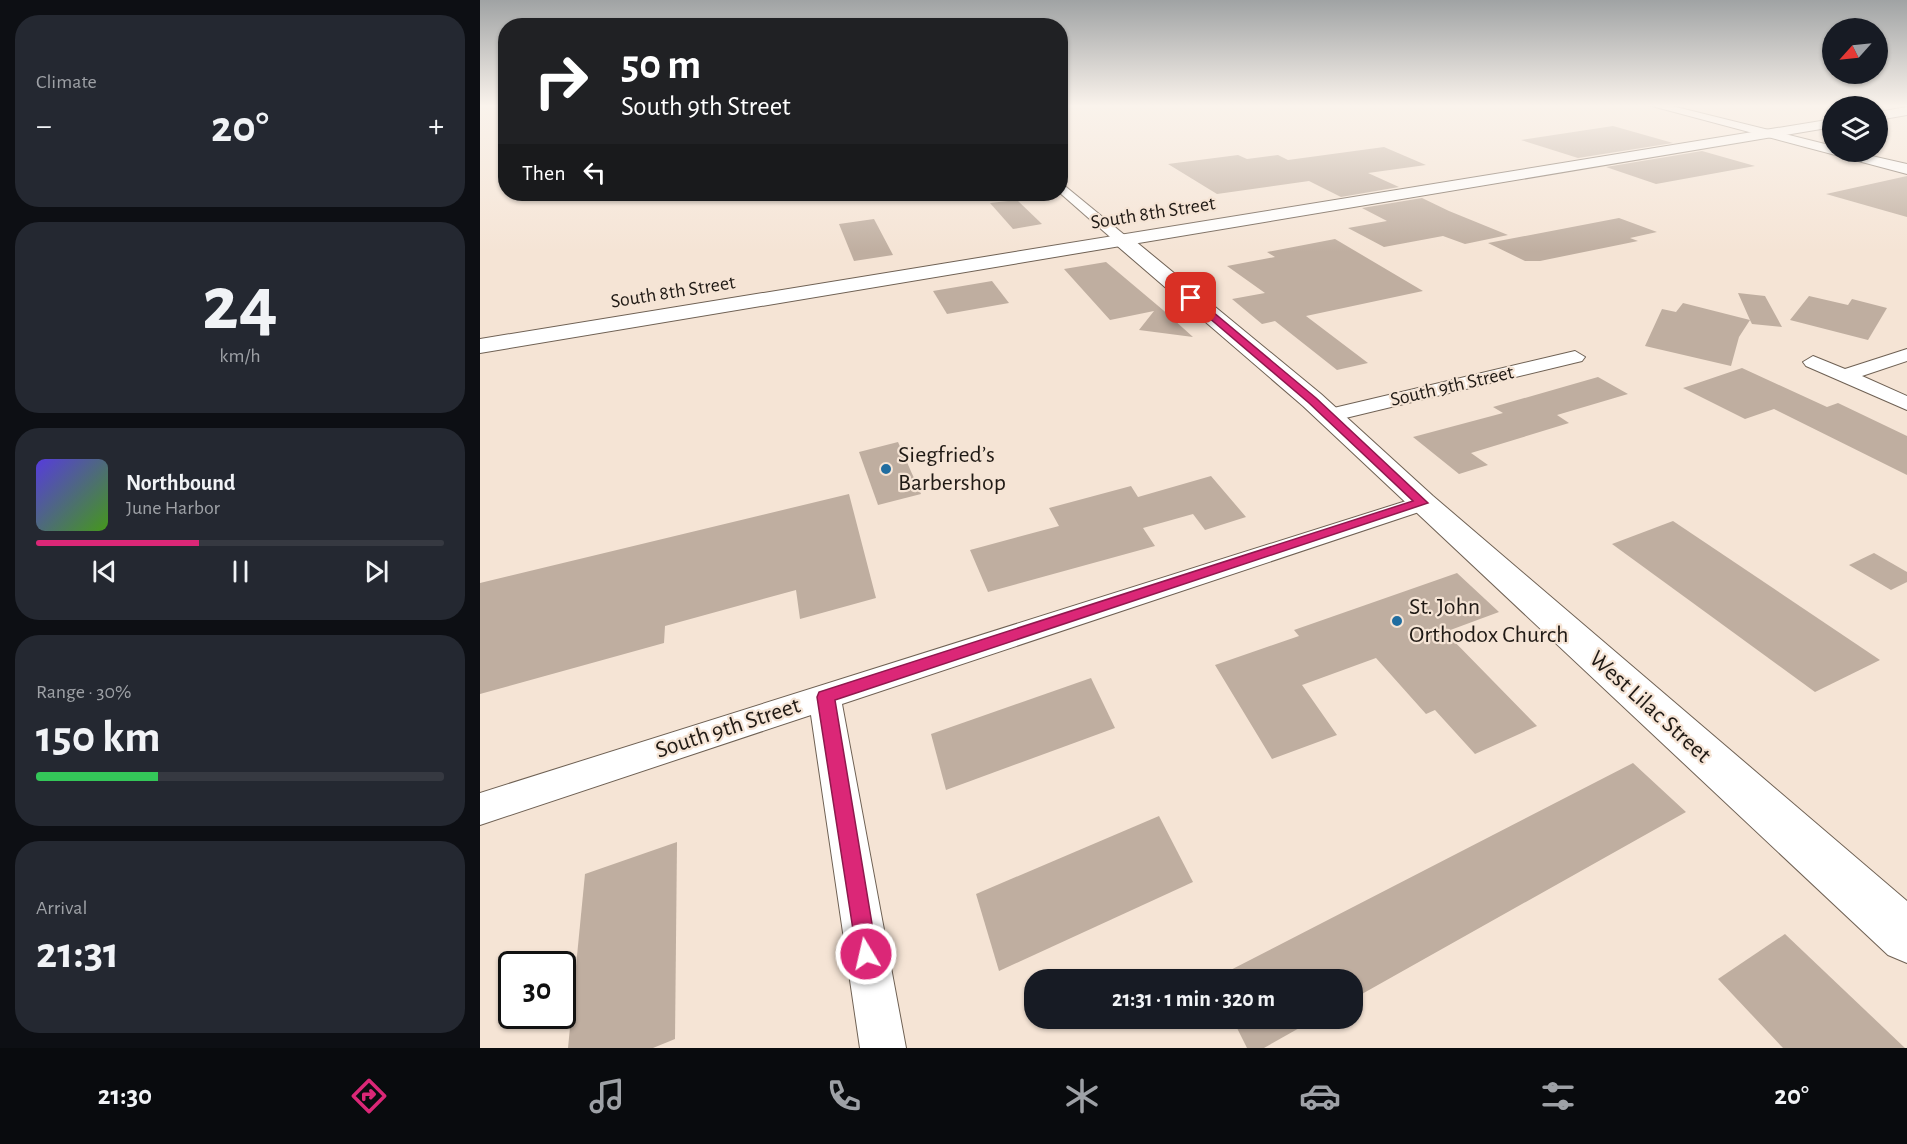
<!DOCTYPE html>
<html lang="en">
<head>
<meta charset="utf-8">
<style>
  body { margin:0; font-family:"Alegreya Sans",sans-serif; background:#242831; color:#f1f3f6; height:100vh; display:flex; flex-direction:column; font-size:22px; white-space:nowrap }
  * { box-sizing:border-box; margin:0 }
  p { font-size:20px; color:#9ea1a6 }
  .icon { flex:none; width:33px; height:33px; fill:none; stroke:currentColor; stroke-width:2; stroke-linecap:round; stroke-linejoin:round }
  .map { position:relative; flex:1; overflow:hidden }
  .details { display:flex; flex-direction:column; gap:15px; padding:15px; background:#0d0f14; width:480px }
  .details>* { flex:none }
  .guide { position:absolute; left:18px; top:18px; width:570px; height:183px; border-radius:24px; box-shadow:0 2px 4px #0004; background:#202124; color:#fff; overflow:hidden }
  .needle { width:39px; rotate:243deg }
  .controls { position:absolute; left:1342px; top:18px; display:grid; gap:12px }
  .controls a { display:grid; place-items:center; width:66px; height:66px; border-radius:50%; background:#171b24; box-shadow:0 2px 4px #0004; font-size:30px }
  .speed { position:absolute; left:18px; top:951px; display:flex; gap:12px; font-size:30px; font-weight:700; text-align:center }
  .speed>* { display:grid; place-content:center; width:78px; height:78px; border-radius:50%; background:#171b24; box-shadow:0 2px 4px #0004; line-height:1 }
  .speed .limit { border:3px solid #111; border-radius:9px; background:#fff; color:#111 }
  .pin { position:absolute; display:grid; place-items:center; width:51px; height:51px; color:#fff; margin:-26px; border-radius:12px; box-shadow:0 3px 9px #0006 }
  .me { position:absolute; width:66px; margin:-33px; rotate:351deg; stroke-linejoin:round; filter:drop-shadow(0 0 4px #0008) }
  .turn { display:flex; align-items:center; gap:21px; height:126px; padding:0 24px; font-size:27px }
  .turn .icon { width:78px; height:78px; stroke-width:2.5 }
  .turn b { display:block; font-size:42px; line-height:51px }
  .then { display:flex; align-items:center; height:57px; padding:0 24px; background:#0003; gap:12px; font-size:22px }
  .big { font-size:45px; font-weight:700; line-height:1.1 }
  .details .widget { flex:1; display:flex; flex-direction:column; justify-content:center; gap:9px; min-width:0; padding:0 21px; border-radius:24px; background:#242831 }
  .details .dial { align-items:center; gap:0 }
  .dial b { font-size:78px; line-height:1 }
  .song { display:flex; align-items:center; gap:18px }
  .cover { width:72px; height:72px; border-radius:9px; background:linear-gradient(135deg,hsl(250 70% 55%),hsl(100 70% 35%)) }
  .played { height:6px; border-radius:3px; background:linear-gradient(90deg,#db2777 40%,#363941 40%) }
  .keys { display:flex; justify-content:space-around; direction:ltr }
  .heat { display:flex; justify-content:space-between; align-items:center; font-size:33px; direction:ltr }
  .charge { height:9px; border-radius:4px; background:linear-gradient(90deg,#34c759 30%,#363941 0) }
  .trip { position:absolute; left:544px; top:969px; width:339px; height:60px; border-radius:24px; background:#171b24; box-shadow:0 2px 4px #0004; font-weight:700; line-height:60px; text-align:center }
  .tabs { display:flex; height:96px; justify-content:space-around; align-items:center; background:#090b0e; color:#9ea1a6 }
  .tabs .icon { width:42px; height:42px }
  .tabs .current { color:#db2777 }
  .tabs b { font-size:27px; color:#f1f3f6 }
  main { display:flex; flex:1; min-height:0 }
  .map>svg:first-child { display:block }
</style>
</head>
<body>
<main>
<section class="details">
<div class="widget"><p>Climate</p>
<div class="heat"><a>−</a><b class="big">20°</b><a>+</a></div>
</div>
<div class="widget dial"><b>24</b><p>km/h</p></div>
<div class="widget">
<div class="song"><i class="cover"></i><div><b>Northbound</b><p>June Harbor</p></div></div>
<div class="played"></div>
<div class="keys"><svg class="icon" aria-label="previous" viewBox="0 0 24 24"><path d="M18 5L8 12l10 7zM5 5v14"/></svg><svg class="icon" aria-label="pause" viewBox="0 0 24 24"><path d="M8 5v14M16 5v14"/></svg><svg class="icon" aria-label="next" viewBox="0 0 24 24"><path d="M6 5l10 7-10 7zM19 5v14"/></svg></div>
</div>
<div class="widget"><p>Range · 30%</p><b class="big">150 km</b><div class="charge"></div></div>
<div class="widget"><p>Arrival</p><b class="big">21:31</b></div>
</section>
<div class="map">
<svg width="1427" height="1048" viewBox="0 0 1427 1048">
  <rect width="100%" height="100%" fill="#f5e4d5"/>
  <g fill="#bfaea0">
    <polygon points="1133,126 1193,143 1098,158 1041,140"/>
    <polygon points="904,147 946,165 888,173 919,187 861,197 829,181 737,194 688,164 758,155 767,159 798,155 808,160"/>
    <polygon points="1222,151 1275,166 1176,184 1126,167"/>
    <polygon points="1427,176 1427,217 1346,194"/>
    <polygon points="942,198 969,211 1028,235 985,244 963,236 904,247 868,228 907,221 882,208"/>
    <polygon points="537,200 562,224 533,229 510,203"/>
    <polygon points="1139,218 1177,232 1150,238 1158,241 1060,261 1045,261 1008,243"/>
    <polygon points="394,219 413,255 374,261 359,224"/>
    <polygon points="855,239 943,291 826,316 888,363 857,370 795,321 782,324 752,299 785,293 747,266 795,257 787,252"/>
    <polygon points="626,262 683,310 713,337 659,330 674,311 630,320 584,269"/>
    <polygon points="512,281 529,303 467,314 453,291"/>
    <polygon points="1258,293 1285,296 1302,327 1272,324 1270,320 1259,337 1251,366 1165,346 1182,309 1196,312 1203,303 1270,320"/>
    <polygon points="1329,296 1368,305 1372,299 1407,308 1388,340 1310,320"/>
    <polygon points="1262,368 1347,407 1358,403 1427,436 1427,475 1294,409 1265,419 1203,388"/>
    <polygon points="1118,377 1148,394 1077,415 1089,423 991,453 1008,465 979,474 933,437 1023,413 1013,407"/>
    <polygon points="418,442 441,494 398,505 379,452"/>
    <polygon points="731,476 766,517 725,530 713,514 663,528 675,546 508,592 490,550 579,526 569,508 651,486 658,497"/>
    <polygon points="369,494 396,598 320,619 316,590 185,626 184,643 0,694 0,583"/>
    <polygon points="1193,521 1400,660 1335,692 1132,544"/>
    <polygon points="1394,553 1427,572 1427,582 1411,590 1369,565"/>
    <polygon points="977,573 1019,612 965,632 1057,726 995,754 955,710 946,714 896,658 822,685 857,735 792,759 735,665 819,636 814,630"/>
    <polygon points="611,678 635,728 466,790 451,734"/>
    <polygon points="1153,763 1206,812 873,999 873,980 733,979"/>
    <polygon points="679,816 713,882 519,971 496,894"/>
    <polygon points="197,842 195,1039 173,1048 88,1048 105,874"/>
    <polygon points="1305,934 1425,1048 1303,1048 1238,979"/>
    <polygon points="752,1018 837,1018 784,1048 767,1048"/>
  </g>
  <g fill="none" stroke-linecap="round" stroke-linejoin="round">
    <g stroke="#6f6154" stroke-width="2">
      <g id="minor">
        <polygon points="580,182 647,237 649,240 647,243 637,243 580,193"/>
        <polygon points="1427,349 1427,361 1382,376 1427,396 1427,410 1326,366 1323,362 1333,356 1365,369"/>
        <polygon points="1095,351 1105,357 1102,361 849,422 841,421 838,416 841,411"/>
        <polygon points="942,496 951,498 954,503 951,508 362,704 426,1048 380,1048 331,715 0,825 0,793"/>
      </g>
    </g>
    <g stroke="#6f6154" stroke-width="2">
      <polygon id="tertiary" points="642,234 649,236 841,394 953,496 1427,901 1427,963 1408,955 823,406 635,244 633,240 635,236"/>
    </g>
    <g stroke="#6f6154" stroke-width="2">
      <polygon id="secondary" points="1168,105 1188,105 1353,146 1353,152 1374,152 1427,164 1427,174"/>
    </g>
    <g stroke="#6f6154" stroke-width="2">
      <g id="primary">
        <polygon points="1427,107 1427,115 1398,120 1398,112"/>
        <polygon points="1353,119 1353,127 0,353 0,339"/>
      </g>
    </g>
    <use href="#minor" fill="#fff" fill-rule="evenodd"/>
    <use href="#tertiary" fill="#fff" fill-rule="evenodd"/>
    <use href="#secondary" fill="#fff" fill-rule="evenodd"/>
    <use href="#primary" fill="#fff" fill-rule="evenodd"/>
  </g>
  <linearGradient id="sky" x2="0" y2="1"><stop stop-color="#a0a3a4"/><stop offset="0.42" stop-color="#faf3ec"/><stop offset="1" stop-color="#faf3ec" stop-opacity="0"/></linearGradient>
  <rect width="1427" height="252" fill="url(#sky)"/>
  <polygon fill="#db2777" stroke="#8e194d" stroke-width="1.5" points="708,297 715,297 836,398 948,503 355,700 397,954 394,962 386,965 378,962 337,697 339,692 933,501 829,403 708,300"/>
  <g fill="#206da0" stroke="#f5e4d5" stroke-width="2">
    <circle cx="406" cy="469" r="6"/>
    <circle cx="917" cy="621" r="6"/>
  </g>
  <g text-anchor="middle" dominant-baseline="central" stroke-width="4.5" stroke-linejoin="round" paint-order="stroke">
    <g font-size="20" fill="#201a15" stroke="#f5e4d5">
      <text transform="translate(673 213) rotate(-9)">South 8th Street</text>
      <text transform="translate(193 292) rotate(-9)">South 8th Street</text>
      <text transform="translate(972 386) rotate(-13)">South 9th Street</text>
    </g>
    <g font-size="24" fill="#201a15" stroke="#f5e4d5" text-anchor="start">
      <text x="418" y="455">Siegfried’s<tspan x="418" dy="28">Barbershop</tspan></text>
      <text x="929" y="607">St. John<tspan x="929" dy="28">Orthodox Church</tspan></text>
    </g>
    <g font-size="24" fill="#201a15" stroke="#f5e4d5">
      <text transform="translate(1170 707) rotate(42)">West Lilac Street</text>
      <text transform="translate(248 728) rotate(-18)">South 9th Street</text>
    </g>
  </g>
</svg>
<div class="controls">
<a><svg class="needle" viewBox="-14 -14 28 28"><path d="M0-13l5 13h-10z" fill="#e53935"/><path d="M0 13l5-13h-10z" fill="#9ea1a6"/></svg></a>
<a><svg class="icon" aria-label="layers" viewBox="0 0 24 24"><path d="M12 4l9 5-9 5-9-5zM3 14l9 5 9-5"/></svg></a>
</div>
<div class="speed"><div class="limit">30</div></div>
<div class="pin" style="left:711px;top:298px;background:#d93025"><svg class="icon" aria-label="arrive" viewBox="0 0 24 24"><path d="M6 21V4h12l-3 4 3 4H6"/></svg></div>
<svg class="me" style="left:386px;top:954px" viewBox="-20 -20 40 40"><circle r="17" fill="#db2777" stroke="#fff" stroke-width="3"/><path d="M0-11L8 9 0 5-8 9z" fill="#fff"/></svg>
<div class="trip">21:31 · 1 min · 320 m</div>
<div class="guide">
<div class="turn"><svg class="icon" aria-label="right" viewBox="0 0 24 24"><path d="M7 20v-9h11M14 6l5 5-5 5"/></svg><div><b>50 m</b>South 9th Street</div></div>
<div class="then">Then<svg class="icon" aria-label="left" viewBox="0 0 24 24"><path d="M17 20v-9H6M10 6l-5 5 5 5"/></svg></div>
</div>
</div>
</main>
<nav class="tabs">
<b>21:30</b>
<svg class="icon current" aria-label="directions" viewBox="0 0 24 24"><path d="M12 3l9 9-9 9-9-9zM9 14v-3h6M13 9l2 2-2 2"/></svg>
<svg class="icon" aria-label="music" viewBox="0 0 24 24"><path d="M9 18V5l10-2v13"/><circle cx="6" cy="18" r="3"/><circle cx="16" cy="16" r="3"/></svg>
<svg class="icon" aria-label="phone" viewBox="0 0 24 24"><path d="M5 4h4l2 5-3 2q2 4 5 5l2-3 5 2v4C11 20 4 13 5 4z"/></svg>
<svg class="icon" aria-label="climate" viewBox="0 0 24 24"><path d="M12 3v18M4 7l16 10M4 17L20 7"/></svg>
<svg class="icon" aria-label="car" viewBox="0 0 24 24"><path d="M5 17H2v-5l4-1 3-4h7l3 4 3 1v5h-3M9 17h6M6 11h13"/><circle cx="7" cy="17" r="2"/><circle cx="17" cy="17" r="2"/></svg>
<svg class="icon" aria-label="filters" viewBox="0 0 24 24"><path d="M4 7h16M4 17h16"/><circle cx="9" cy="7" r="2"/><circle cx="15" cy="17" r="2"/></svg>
<b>20°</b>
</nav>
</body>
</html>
